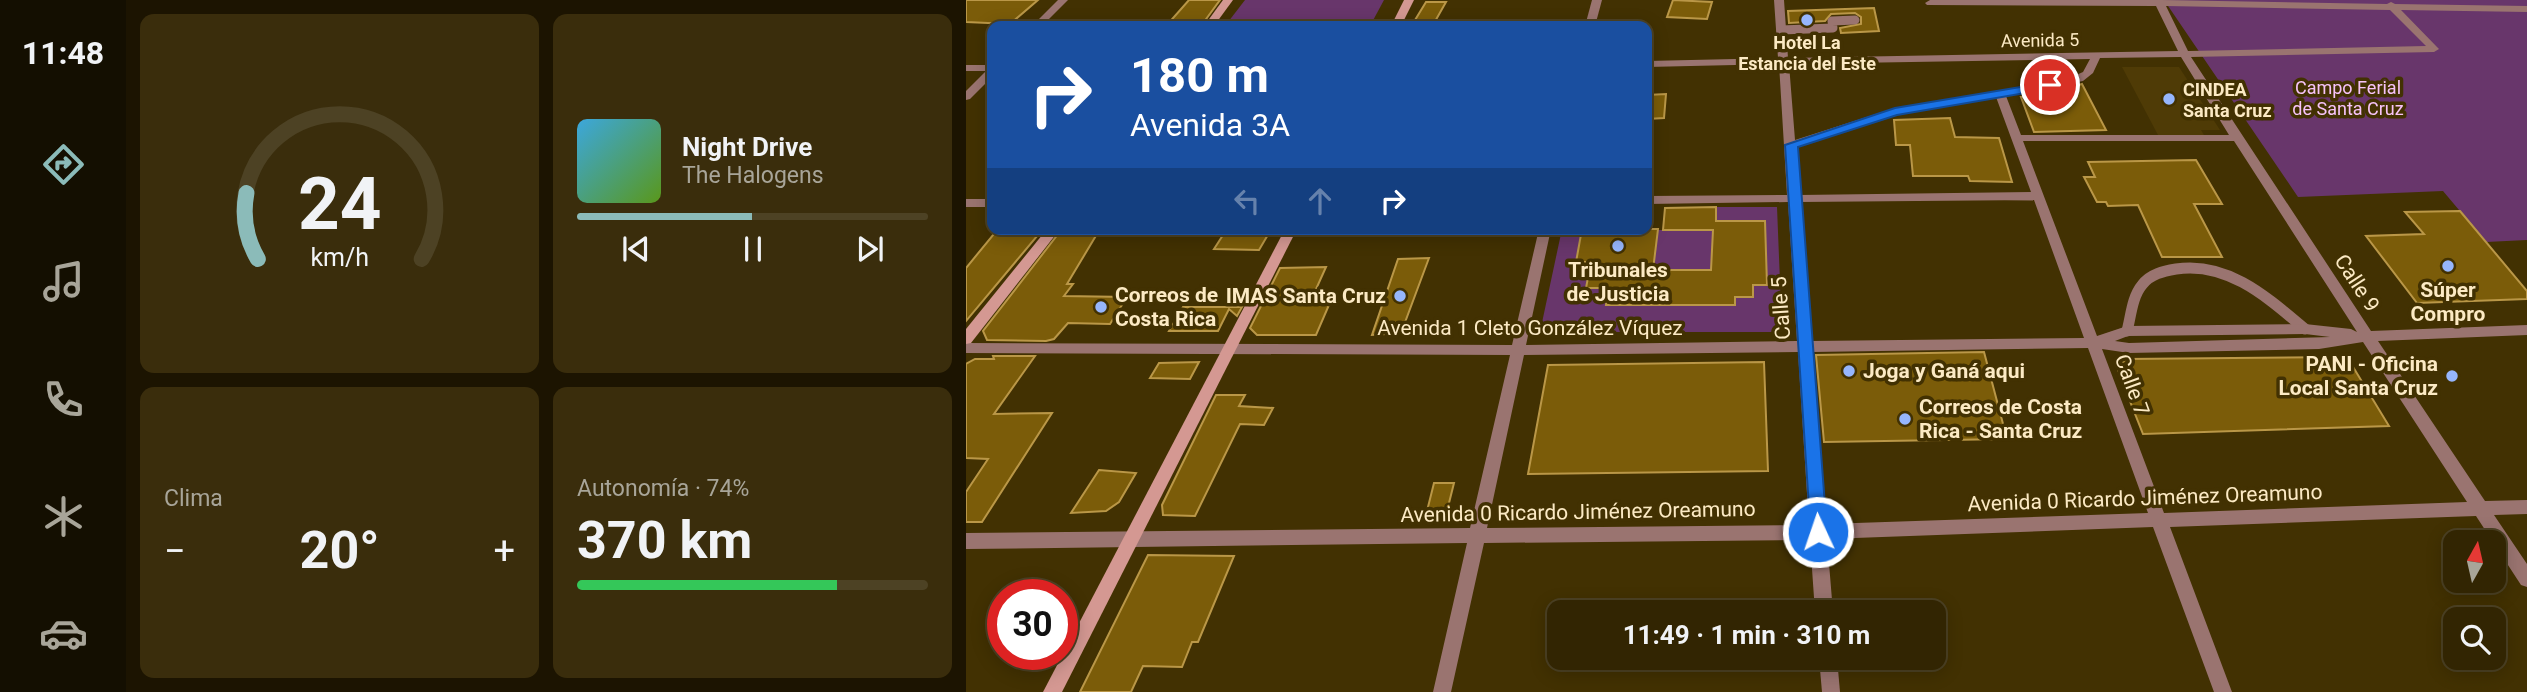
<!DOCTYPE html>
<html lang="es">
<head>
<meta charset="utf-8">
<style>
  body { margin:0; font-family:Roboto,sans-serif; background:#3a2d0c; color:#f1f3f6; height:100vh; display:flex; flex-direction:column; font-size:26px; white-space:nowrap }
  * { box-sizing:border-box; margin:0 }
  p { font-size:23px; color:#a8a599 }
  .icon { flex:none; width:38px; height:38px; fill:none; stroke:currentColor; stroke-width:2; stroke-linecap:round; stroke-linejoin:round }
  .map { position:relative; flex:1; overflow:hidden }
  .details { display:flex; flex-direction:column; gap:14px; padding:14px; background:#1c1401; width:840px }
  .details>* { flex:none }
  .banner { position:absolute; left:21px; top:21px; width:665px; height:214px; border-radius:14px; box-shadow:0 4px 18px #0003,0 0 0 2px #4d4224; background:#1a4fa0; color:#fff; overflow:hidden }
  .needle { width:46px; rotate:8deg }
  .fabs { position:absolute; left:1477px; top:530px; display:grid; gap:14px }
  .fabs a { display:grid; place-items:center; width:63px; height:63px; border-radius:14px; background:#322502; box-shadow:0 4px 18px #0003,0 0 0 2px #4d4224; font-size:35px }
  .speed { position:absolute; left:21px; top:579px; display:flex; gap:14px; font-size:35px; font-weight:700; text-align:center }
  .speed>* { display:grid; place-content:center; width:91px; height:91px; border-radius:50%; background:#322502; box-shadow:0 4px 18px #0003,0 0 0 2px #4d4224; line-height:1 }
  .speed .limit { border:10px solid #d22; background:#fff; color:#111 }
  .pin { position:absolute; display:grid; place-items:center; width:60px; height:60px; color:#fff; margin:-30px; border:4px solid #fff; border-radius:50%; box-shadow:0 2px 7px #0007 }
  .me { position:absolute; width:77px; margin:-38px; rotate:357deg; stroke-linejoin:round; filter:drop-shadow(0 0 5px #0008) }
  .turn { display:flex; align-items:center; gap:24px; height:147px; padding:0 28px; font-size:32px }
  .turn .icon { width:91px; height:91px; stroke-width:2.5 }
  .turn b { display:block; font-size:49px; line-height:60px }
  .lanes { display:flex; align-items:center; height:66px; padding:0 28px; background:#0003; justify-content:center; gap:35px; direction:ltr }
  .lanes .off { opacity:.35 }
  .big { font-size:52px; font-weight:700; line-height:1.1 }
  .details .tile { flex:1; display:flex; flex-direction:column; justify-content:center; gap:10px; min-width:0; padding:0 24px; border-radius:14px; background:#3a2d0c }
  .details .dial { align-items:center; gap:0 }
  .dial svg { height:182px; overflow:visible; fill:none; stroke:#4d4224; stroke-width:7; stroke-linecap:round; text-anchor:middle }
  .dial text { fill:#f1f3f6; stroke:none }
  .song { display:flex; align-items:center; gap:21px }
  .cover { width:84px; height:84px; border-radius:10px; background:linear-gradient(135deg,hsl(200 70% 55%),hsl(90 70% 35%)) }
  .played { height:7px; border-radius:4px; background:linear-gradient(90deg,#8bbbb9 50%,#4d4224 50%) }
  .keys { display:flex; justify-content:space-around; direction:ltr }
  .heat { display:flex; justify-content:space-between; align-items:center; font-size:38px; direction:ltr }
  .charge { height:10px; border-radius:5px; background:linear-gradient(90deg,#34c759 74%,#4d4224 0) }
  .details .tiles { flex:1; display:grid; gap:14px; grid-template-columns:repeat(2,1fr) }
  .trip { position:absolute; left:581px; top:600px; width:399px; height:70px; border-radius:14px; background:#322502; box-shadow:0 4px 18px #0003,0 0 0 2px #4d4224; font-weight:700; line-height:70px; text-align:center }
  main { display:flex; flex:1; min-height:0 }
  .tabs { display:flex; flex-direction:column; width:126px; justify-content:space-around; align-items:center; background:#140f01; color:#a8a599 }
  .tabs .icon { width:49px; height:49px }
  .tabs .selected { color:#8bbbb9 }
  .tabs b { font-size:32px; color:#f1f3f6 }
  .map>svg:first-child { display:block }
</style>
</head>
<body>
<main>
<nav class="tabs">
<b>11:48</b>
<svg class="icon selected" aria-label="directions" viewBox="0 0 24 24"><path d="M12 3l9 9-9 9-9-9zM9 14v-3h6M13 9l2 2-2 2"/></svg>
<svg class="icon" aria-label="music" viewBox="0 0 24 24"><path d="M9 18V5l10-2v13"/><circle cx="6" cy="18" r="3"/><circle cx="16" cy="16" r="3"/></svg>
<svg class="icon" aria-label="phone" viewBox="0 0 24 24"><path d="M5 4h4l2 5-3 2q2 4 5 5l2-3 5 2v4C11 20 4 13 5 4z"/></svg>
<svg class="icon" aria-label="climate" viewBox="0 0 24 24"><path d="M12 3v18M4 7l16 10M4 17L20 7"/></svg>
<svg class="icon" aria-label="car" viewBox="0 0 24 24"><path d="M5 17H2v-5l4-1 3-4h7l3 4 3 1v5h-3M9 17h6M6 11h13"/><circle cx="7" cy="17" r="2"/><circle cx="17" cy="17" r="2"/></svg>
</nav>
<section class="details">
<div class="tiles">
<div class="tile dial"><svg viewBox="0 0 100 80">
<path d="M14 69A42 42 0 1 1 86 69"/>
<path d="M14 69A42 42 0 0 1 9 40" stroke="#8bbbb9"/>
<text x="50" y="56" font-size="32" font-weight="700">24</text>
<text x="50" y="72" font-size="11">km/h</text>
</svg></div>
<div class="tile">
<div class="song"><i class="cover"></i><div><b>Night Drive</b><p>The Halogens</p></div></div>
<div class="played"></div>
<div class="keys"><svg class="icon" aria-label="previous" viewBox="0 0 24 24"><path d="M18 5L8 12l10 7zM5 5v14"/></svg><svg class="icon" aria-label="pause" viewBox="0 0 24 24"><path d="M8 5v14M16 5v14"/></svg><svg class="icon" aria-label="next" viewBox="0 0 24 24"><path d="M6 5l10 7-10 7zM19 5v14"/></svg></div>
</div>
<div class="tile"><p>Clima</p>
<div class="heat"><a>−</a><b class="big">20°</b><a>+</a></div>
</div>
<div class="tile"><p>Autonomía · 74%</p><b class="big">370 km</b><div class="charge"></div></div>
</div>
</section>
<div class="map">
<svg width="1561" height="692" viewBox="0 0 1561 692">
  <rect width="100%" height="100%" fill="#423102"/>
  <polygon fill="#4f3b06" points="1156,67 1213,67 1254,130 1235,130 1238,135 1192,135"/>
  <g fill="#68366b">
    <polygon points="279,0 418,0 404,26 259,26"/>
    <polygon points="1198,0 1561,0 1561,240 1520,242 1477,191 1332,197"/>
    <polygon points="750,207 811,207 816,332 574,332 596,229 616,229 611,262 625,262 621,288 642,288 640,305 768,305 769,297 787,297 787,285 801,285 799,222 750,221"/>
    <polygon points="691,230 747,230 745,270 687,270"/>
  </g>
  <g fill="#7b5c09" stroke="#ba9747" stroke-width="2">
    <polygon points="0,0 72,0 44,24 0,22"/>
    <polygon points="223,0 254,0 235,26 200,26"/>
    <polygon points="707,0 746,2 741,19 701,17"/>
    <polygon points="460,2 480,2 467,25 446,25"/>
    <polygon points="908,8 913,31 875,33 874,28 895,24 895,17 889,13 865,14 859,21 823,23 822,11"/>
    <polygon points="1116,84 1140,130 1068,132 1055,97 1091,97 1089,92"/>
    <polygon points="700,94 698,118 681,119 681,95"/>
    <polygon points="984,118 989,137 1033,138 1046,182 1004,181 1002,176 947,176 944,145 930,145 928,120"/>
    <polygon points="1230,160 1256,204 1228,204 1256,257 1196,257 1172,205 1142,206 1140,202 1131,202 1118,177 1129,177 1122,162"/>
    <polygon points="750,207 750,221 799,221 801,285 787,285 787,297 769,297 769,305 640,305 642,288 620,288 625,262 610,262 616,229 692,229 687,270 745,270 747,230 697,230 699,208"/>
    <polygon points="1494,211 1561,291 1561,299 1451,303 1400,236 1458,234 1439,212"/>
    <polygon points="32,229 77,229 0,321 0,268"/>
    <polygon points="96,229 134,229 101,284 107,284 98,296 161,297 144,324 102,323 88,339 80,341 21,340 17,331"/>
    <polygon points="259,232 303,233 293,250 248,249"/>
    <polygon points="463,258 435,333 406,335 432,259"/>
    <polygon points="360,267 346,298 366,298 350,335 291,335 284,328 314,268"/>
    <polygon points="217,307 276,307 271,316 263,309 252,331 203,331"/>
    <polygon points="1018,352 1041,439 858,442 850,355"/>
    <polygon points="27,356 69,356 28,414 86,413 16,522 0,522 0,492 22,459 0,458 0,364 9,359 28,359"/>
    <polygon points="1381,357 1423,426 1177,434 1152,371 1159,359"/>
    <polygon points="233,362 224,379 184,378 193,363"/>
    <polygon points="798,362 802,471 562,474 582,365"/>
    <polygon points="250,395 279,395 273,406 307,408 298,425 274,424 229,516 197,515 196,505"/>
    <polygon points="133,470 170,473 153,502 140,511 105,513"/>
    <polygon points="468,483 488,483 481,511 461,511"/>
    <polygon points="182,555 268,556 232,642 226,642 216,667 177,666 165,692 114,692"/>
  </g>
  <g fill="none" stroke-linecap="round" stroke-linejoin="round">
    <polyline stroke="#9a7470" stroke-width="9" points="815,30 867,28 866,21 889,20"/>
    <path stroke="#9a7470" stroke-width="11" d="M1161 331C1165 316 1166 297 1176 285 1184 274 1198 271 1210 269 1262 261 1302 298 1339 329"/>
    <g fill="#9a7470" fill-rule="evenodd">
      <polygon points="92,0 102,0 76,26 66,26"/>
      <polygon points="626,0 636,0 629,26 619,26"/>
      <path d="M808 0H818L822 58 1212 51 1190 6 961 5 959 3 964 0H1197L1421 4 1425 2 1429 4 1561 6V12L1435 10 1471 47 1473 49 1468 52 1225 57 1405 331 1561 325V335L1412 341 1519 501 1561 500V514L1528 515 1561 564V587L1555 585 1510 516 1204 527 1266 692H1248L1187 527 861 539 867 612H849L844 540 518 543 485 692H467L501 543 0 549V533L504 528 544 355 0 353V343L546 345 573 229H585L560 345 831 341 822 202 681 204V196L821 195 813 64 681 67V61L812 58ZM1200 6 1424 10 1460 46 1222 51ZM1215 57 1263 135H1055L1040 96 1117 81 1127 73 1134 58ZM1124 59 1117 72 1101 79 929 108 829 140 823 64ZM1030 97 1065 192 833 195 829 147 931 114ZM1057 141H1268L1391 332 1385 329 1339 324 1161 326 1131 336ZM1068 200 1118 338 845 341 834 202ZM1339 334 1364 337 1163 343 1149 341 1162 336ZM1397 342 1501 502 1198 513 1136 349 1163 353 1353 349ZM1122 348 1182 513 860 524 846 352ZM832 352 843 525 521 528 558 355Z"/>
      <polygon points="0,65 26,65 26,77 4,99 0,100 0,91 20,71 0,71"/>
      <rect x="0" y="199" width="26" height="8"/>
      <polygon points="853,658 871,658 874,692 856,692"/>
    </g>
    <g fill="#d49892" fill-rule="evenodd">
      <polygon points="257,0 267,0 248,26 238,26"/>
      <polygon points="438,0 448,0 435,26 425,26"/>
      <polygon points="81,229 94,229 5,343 0,344 0,329"/>
      <polygon points="319,229 331,229 96,692 77,692"/>
    </g>
  </g>
  <polygon fill="#1a73e8" stroke="#114b97" stroke-width="2" points="1084,82 1090,85 1088,88 931,115 832,147 861,532 859,538 852,540 845,538 819,145 929,108"/>
  <g fill="#96b6fd" stroke="#423102" stroke-width="2.5">
    <circle cx="841" cy="20" r="7"/>
    <circle cx="1203" cy="99" r="7"/>
    <circle cx="652" cy="246" r="7"/>
    <circle cx="1482" cy="266" r="7"/>
    <circle cx="434" cy="296" r="7"/>
    <circle cx="135" cy="307" r="7"/>
    <circle cx="883" cy="371" r="7"/>
    <circle cx="1486" cy="376" r="7"/>
    <circle cx="939" cy="419" r="7"/>
  </g>
  <g text-anchor="middle" dominant-baseline="central" stroke-width="7" stroke-linejoin="round" paint-order="stroke">
    <g font-size="18" fill="#fceac4" stroke="#423102">
      <text transform="translate(1074 40) rotate(-1)">Avenida 5</text>
    </g>
    <g font-size="18" font-weight="bold" fill="#fceac4" stroke="#423102">
      <text x="841" y="42">Hotel La<tspan x="841" dy="21">Estancia del Este</tspan></text>
      <text x="1217" y="89" text-anchor="start">CINDEA<tspan x="1217" dy="21">Santa Cruz</tspan></text>
    </g>
    <g font-size="18" fill="#f7c3f9" stroke="#423102">
      <text x="1382" y="87">Campo Ferial<tspan x="1382" dy="21">de Santa Cruz</tspan></text>
    </g>
    <g font-size="21" font-weight="bold" fill="#fceac4" stroke="#423102" text-anchor="start">
      <text x="652" y="270" text-anchor="middle">Tribunales<tspan x="652" dy="24">de Justicia</tspan></text>
      <text x="1482" y="290" text-anchor="middle">Súper<tspan x="1482" dy="24">Compro</tspan></text>
      <text x="149" y="295">Correos de<tspan x="149" dy="24">Costa Rica</tspan></text>
      <text x="420" y="296" text-anchor="end">IMAS Santa Cruz</text>
      <text x="1472" y="364" text-anchor="end">PANI - Oficina<tspan x="1472" dy="24">Local Santa Cruz</tspan></text>
      <text x="897" y="371">Joga y Ganá aqui</text>
      <text x="953" y="407">Correos de Costa<tspan x="953" dy="24">Rica - Santa Cruz</tspan></text>
    </g>
    <g font-size="21" fill="#fceac4" stroke="#423102">
      <text transform="translate(1391 283) rotate(57)">Calle 9</text>
      <text transform="translate(815 308) rotate(-94)">Calle 5</text>
      <text x="564" y="328">Avenida 1 Cleto González Víquez</text>
      <text transform="translate(1166 385) rotate(70)">Calle 7</text>
      <text transform="translate(1179 498) rotate(-2)">Avenida 0 Ricardo Jiménez Oreamuno</text>
      <text transform="translate(612 512) rotate(-1)">Avenida 0 Ricardo Jiménez Oreamuno</text>
    </g>
  </g>
</svg>
<div class="fabs">
<a><svg class="needle" viewBox="-14 -14 28 28"><path d="M0-13l5 13h-10z" fill="#e53935"/><path d="M0 13l5-13h-10z" fill="#a8a599"/></svg></a>
<a><svg class="icon" aria-label="search" viewBox="0 0 24 24"><circle cx="10" cy="10" r="6"/><path d="M15 15l6 6"/></svg></a>
</div>
<div class="speed"><div class="limit">30</div></div>
<div class="pin" style="left:1084px;top:85px;background:#d93025"><svg class="icon" aria-label="arrive" viewBox="0 0 24 24"><path d="M6 21V4h12l-3 4 3 4H6"/></svg></div>
<svg class="me" style="left:852px;top:532px" viewBox="-20 -20 40 40"><circle r="17" fill="#1a73e8" stroke="#fff" stroke-width="3"/><path d="M0-11L8 9 0 5-8 9z" fill="#fff"/></svg>
<div class="trip">11:49 · 1 min · 310 m</div>
<div class="banner">
<div class="turn"><svg class="icon" aria-label="right" viewBox="0 0 24 24"><path d="M7 20v-9h11M14 6l5 5-5 5"/></svg><div><b>180 m</b>Avenida 3A</div></div>
<div class="lanes"><svg class="icon off" aria-label="left" viewBox="0 0 24 24"><path d="M17 20v-9H6M10 6l-5 5 5 5"/></svg><svg class="icon off" aria-label="ahead" viewBox="0 0 24 24"><path d="M12 20V5M6 11l6-6 6 6"/></svg><svg class="icon" aria-label="right" viewBox="0 0 24 24"><path d="M7 20v-9h11M14 6l5 5-5 5"/></svg></div>
</div>
</div>
</main>
</body>
</html>
